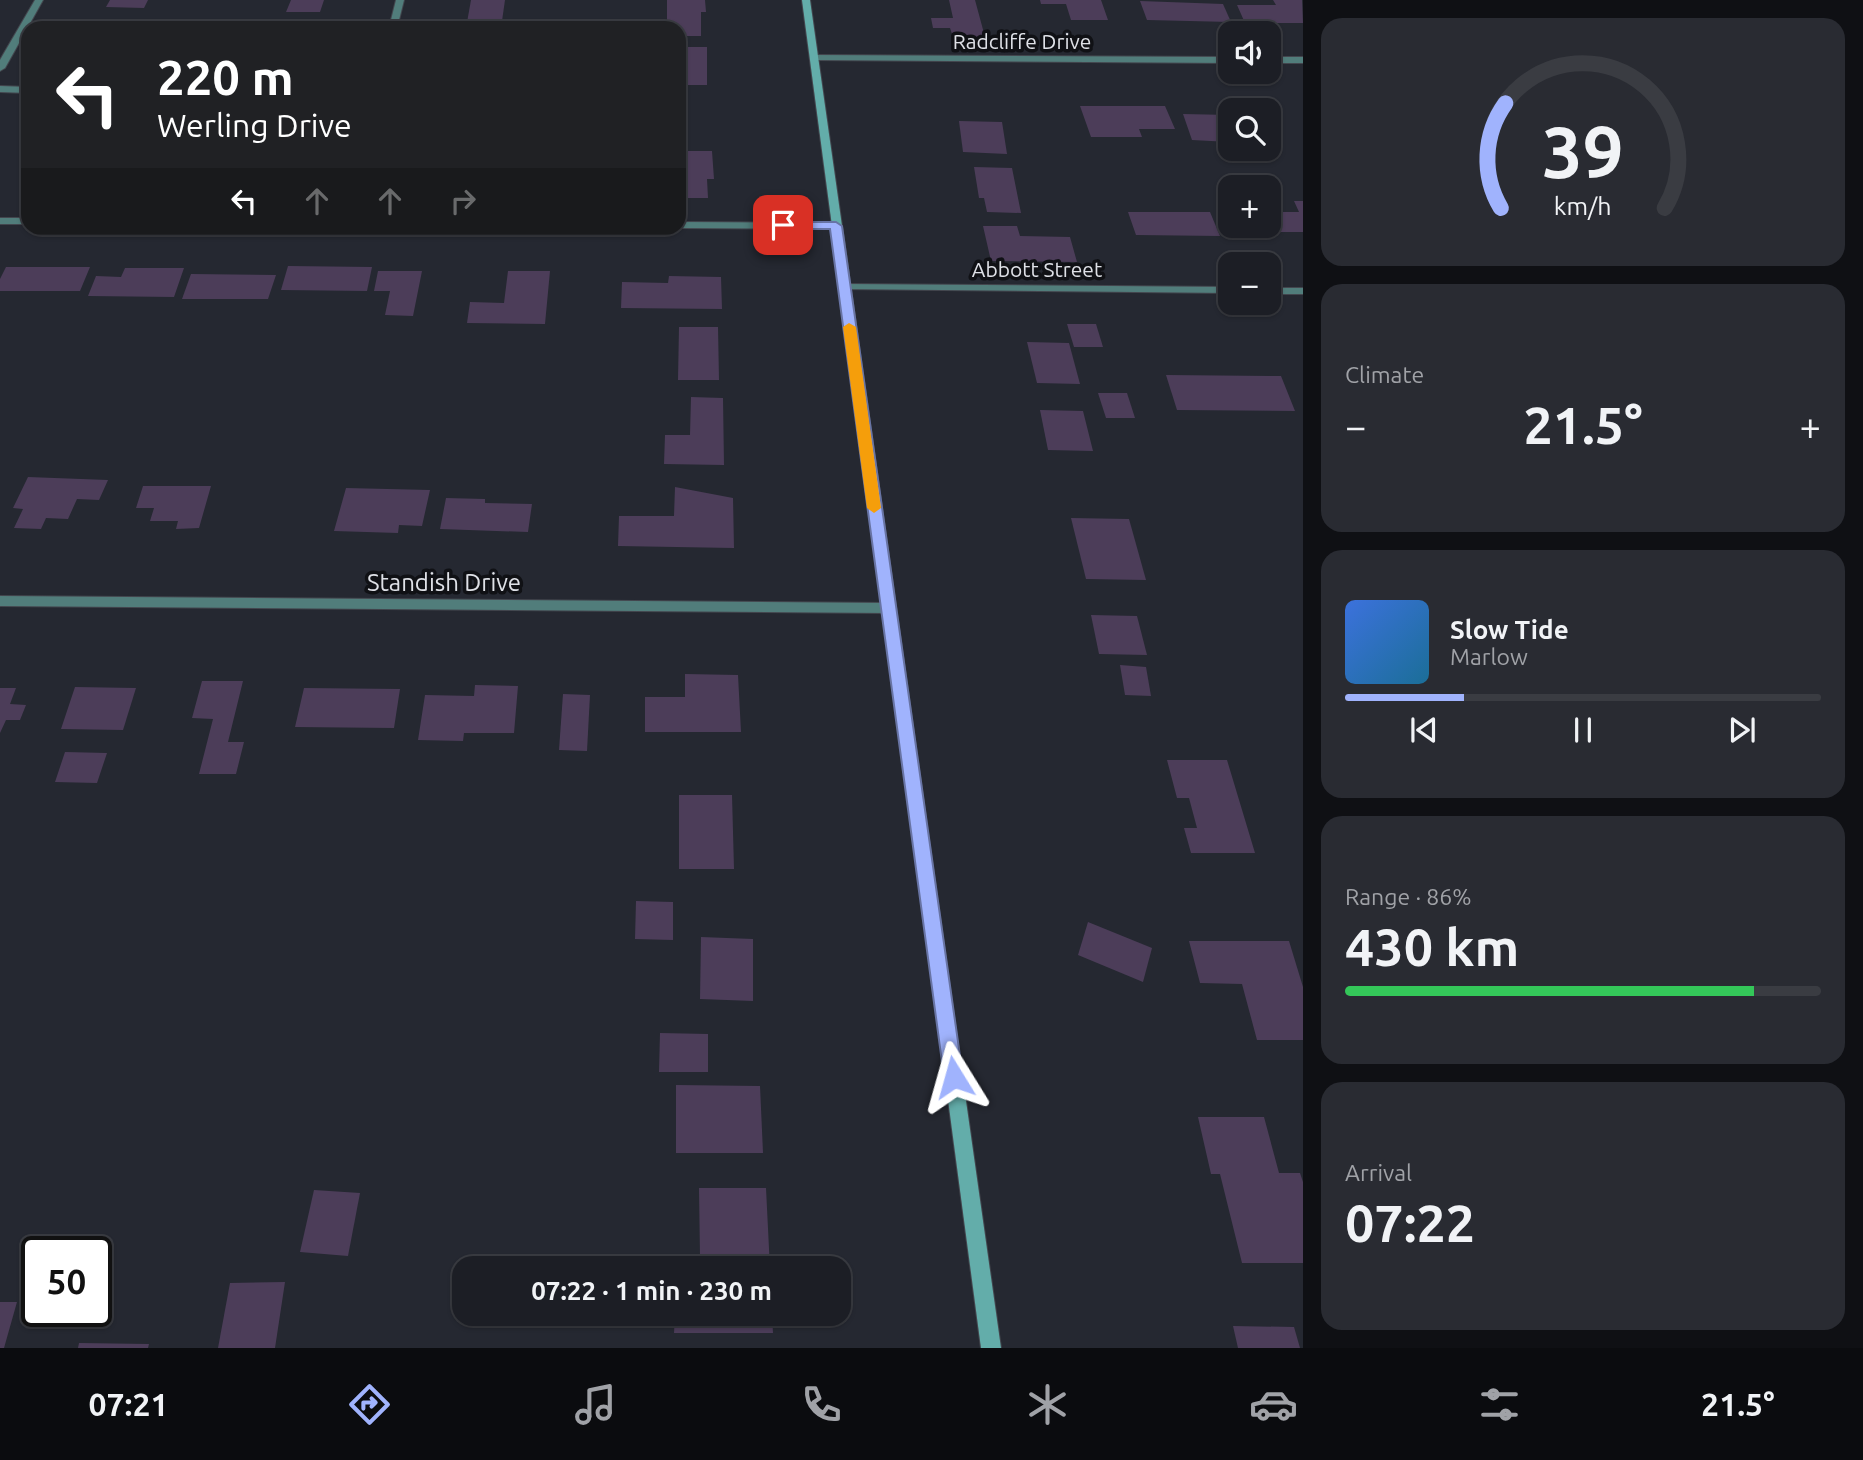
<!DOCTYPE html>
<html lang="en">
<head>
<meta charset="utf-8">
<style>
  body { margin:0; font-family:Ubuntu,sans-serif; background:#292b32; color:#f1f3f6; height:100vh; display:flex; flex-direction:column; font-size:26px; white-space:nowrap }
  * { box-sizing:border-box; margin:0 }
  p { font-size:23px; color:#a0a2a7 }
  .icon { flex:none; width:38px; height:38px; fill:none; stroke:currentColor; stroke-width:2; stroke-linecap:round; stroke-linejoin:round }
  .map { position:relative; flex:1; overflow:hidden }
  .details { display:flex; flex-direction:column; gap:18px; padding:18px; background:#0f1014; width:560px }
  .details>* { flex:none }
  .top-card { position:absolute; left:21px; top:21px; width:665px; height:214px; border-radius:21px; box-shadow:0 2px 5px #0004,0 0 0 2px #3a3c42; background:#202124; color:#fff; overflow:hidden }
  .buttons { position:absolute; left:1218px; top:21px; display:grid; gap:14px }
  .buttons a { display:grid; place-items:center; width:63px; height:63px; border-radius:14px; background:#1c1e25; box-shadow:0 2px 5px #0004,0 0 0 2px #3a3c42; font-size:35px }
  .speed { position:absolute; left:21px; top:1236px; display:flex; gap:14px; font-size:35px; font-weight:700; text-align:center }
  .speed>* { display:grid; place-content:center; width:91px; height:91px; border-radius:50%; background:#1c1e25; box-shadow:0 2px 5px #0004,0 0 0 2px #3a3c42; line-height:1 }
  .speed .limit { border:4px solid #111; border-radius:10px; background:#fff; color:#111 }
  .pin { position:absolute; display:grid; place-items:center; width:60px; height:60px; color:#fff; margin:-30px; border-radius:14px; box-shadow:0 4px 10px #0006 }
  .me { position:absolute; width:77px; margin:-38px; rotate:352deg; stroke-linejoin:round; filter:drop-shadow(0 0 5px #0008) }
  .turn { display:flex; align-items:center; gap:24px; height:147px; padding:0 21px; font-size:32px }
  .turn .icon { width:91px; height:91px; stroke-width:2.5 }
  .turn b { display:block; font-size:49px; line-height:60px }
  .lanes { display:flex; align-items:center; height:66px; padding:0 21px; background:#0003; justify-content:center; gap:35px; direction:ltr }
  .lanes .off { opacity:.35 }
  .big { font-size:52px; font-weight:700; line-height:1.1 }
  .details .card { flex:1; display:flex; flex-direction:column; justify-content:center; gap:10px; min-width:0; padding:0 24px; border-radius:21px; background:#292b32 }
  .details .dial { align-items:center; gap:0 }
  .dial svg { height:182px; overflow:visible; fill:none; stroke:#3a3c42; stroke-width:7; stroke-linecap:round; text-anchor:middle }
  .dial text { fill:#f1f3f6; stroke:none }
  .song { display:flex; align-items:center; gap:21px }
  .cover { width:84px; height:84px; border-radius:10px; background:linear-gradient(135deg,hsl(220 70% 55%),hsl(200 70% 35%)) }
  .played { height:7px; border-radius:4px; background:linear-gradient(90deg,#a0b3fd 25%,#3a3c42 25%) }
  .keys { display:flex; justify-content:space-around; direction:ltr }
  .heat { display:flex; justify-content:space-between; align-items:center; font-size:38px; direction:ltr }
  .charge { height:10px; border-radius:5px; background:linear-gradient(90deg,#34c759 86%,#3a3c42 0) }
  .trip { position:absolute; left:452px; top:1256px; width:399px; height:70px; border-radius:21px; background:#1c1e25; box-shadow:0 2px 5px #0004,0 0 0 2px #3a3c42; font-weight:700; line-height:70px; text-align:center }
  .dock { display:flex; height:112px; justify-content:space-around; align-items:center; background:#0b0c0f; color:#a0a2a7 }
  .dock .icon { width:49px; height:49px }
  .dock .current { color:#a0b3fd }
  .dock b { font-size:32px; color:#f1f3f6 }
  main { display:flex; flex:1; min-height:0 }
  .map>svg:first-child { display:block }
</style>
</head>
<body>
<main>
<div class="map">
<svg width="1303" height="1348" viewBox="0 0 1303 1348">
  <rect width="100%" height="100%" fill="#252831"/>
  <g fill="#4c3d59">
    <polygon points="110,0 148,0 144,8 106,7"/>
    <polygon points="291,0 324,0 320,12 286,12"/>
    <polygon points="471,0 505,0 501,28 466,28"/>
    <polygon points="667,0 705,0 706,12 701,12 701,36 679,36 679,28 667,28"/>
    <polygon points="949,0 975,0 985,37 953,37 950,28 933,28 931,18 953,18"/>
    <polygon points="1040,0 1101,0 1108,20 1071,20 1066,4 1041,4"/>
    <polygon points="1273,0 1302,0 1303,23 1245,23 1237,5 1276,5"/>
    <polygon points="1140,1 1223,4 1231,22 1147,20"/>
    <polygon points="102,20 136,20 132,28 98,28"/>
    <polygon points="269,23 310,23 309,28 266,28"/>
    <rect x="679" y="47" width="28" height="38"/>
    <polygon points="1080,106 1165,106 1175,129 1139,129 1142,137 1091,137"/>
    <polygon points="1183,114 1230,115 1230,142 1192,140"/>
    <polygon points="959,121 1002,122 1007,154 963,152"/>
    <polygon points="682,151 712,151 714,179 707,179 708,198 683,198"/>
    <polygon points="974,167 1012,168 1021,213 987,212 984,198 979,198"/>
    <polygon points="1294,201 1303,201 1303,232 1248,232 1245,226 1269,226 1269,212 1299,212"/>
    <polygon points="1128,212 1210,212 1220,236 1136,235"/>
    <polygon points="983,226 1017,226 1020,236 1070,237 1077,262 991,261"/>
    <polygon points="288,266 372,267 367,291 281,290"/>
    <polygon points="6,267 90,267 80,291 0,291 0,279"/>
    <polygon points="125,268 184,268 174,297 88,296 96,276 121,277"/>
    <polygon points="378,271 422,271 413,316 385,315 390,291 374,291"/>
    <polygon points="508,271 550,271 545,324 467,323 470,302 504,303"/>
    <polygon points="191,274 276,275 268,299 182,299"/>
    <polygon points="669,276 721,277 722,309 621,308 622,282 668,283"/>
    <polygon points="1067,324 1096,324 1103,347 1074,347"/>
    <polygon points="679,327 718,327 719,380 678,380"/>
    <polygon points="1027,342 1069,343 1080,384 1037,383"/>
    <polygon points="1166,375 1281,376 1295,411 1177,410"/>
    <polygon points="1098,393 1127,393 1135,418 1106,418"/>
    <polygon points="691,397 723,398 724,465 664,464 665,435 690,435"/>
    <polygon points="1040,410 1083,411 1093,451 1048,450"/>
    <polygon points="28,477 108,480 99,500 77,499 68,519 46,518 41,529 14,528 23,509 13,508"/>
    <polygon points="143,486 211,486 199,528 176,529 178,521 150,521 154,508 136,508"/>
    <polygon points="675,487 733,498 734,548 618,546 619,516 674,516"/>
    <polygon points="346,488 430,490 422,526 399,525 398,533 334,531"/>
    <polygon points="446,498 485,499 485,503 532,504 528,532 440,529"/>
    <polygon points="1071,518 1129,519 1146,580 1086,579"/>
    <polygon points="1091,615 1137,616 1147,655 1099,654"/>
    <polygon points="1120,665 1146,667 1151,696 1125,695"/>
    <polygon points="685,674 738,675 741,732 645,732 645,697 685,697"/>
    <polygon points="202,681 243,681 228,742 244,742 236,774 199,774 213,719 192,718"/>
    <polygon points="475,685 518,686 514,733 464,733 463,741 418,740 425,695 474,696"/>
    <polygon points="75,687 136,688 123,730 61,729"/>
    <polygon points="0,688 16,688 10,704 26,705 20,720 6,720 0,733"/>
    <polygon points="304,688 400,689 394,728 295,727"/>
    <polygon points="563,694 590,695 587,751 559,750"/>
    <polygon points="65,752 107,753 97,783 55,782"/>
    <polygon points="1167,760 1227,760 1255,853 1191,853 1184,828 1197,828 1189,798 1177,798"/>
    <polygon points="679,795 732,795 734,869 679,869"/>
    <polygon points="636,901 673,902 673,940 635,939"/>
    <polygon points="1088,922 1152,948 1143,982 1078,955"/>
    <polygon points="701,937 753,939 753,1001 700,999"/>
    <polygon points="1189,941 1289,941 1303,987 1303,1040 1257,1040 1242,984 1200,983"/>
    <polygon points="660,1033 708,1034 708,1072 659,1072"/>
    <polygon points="676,1085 760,1086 763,1153 676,1153"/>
    <polygon points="1198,1117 1264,1117 1279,1173 1300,1173 1303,1182 1303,1263 1242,1263 1220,1174 1211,1174"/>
    <polygon points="699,1188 766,1188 770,1269 675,1269 675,1256 700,1257"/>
    <polygon points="314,1190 360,1193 348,1256 300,1252"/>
    <polygon points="285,1282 275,1348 218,1348 230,1283"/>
    <polygon points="0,1302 17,1302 4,1348 0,1348"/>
    <polygon points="675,1314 772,1314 773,1333 674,1333"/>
    <polygon points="1233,1326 1294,1327 1300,1348 1238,1348"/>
    <polygon points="79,1343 149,1344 148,1348 78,1348"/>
  </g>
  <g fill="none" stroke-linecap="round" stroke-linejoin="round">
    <g stroke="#43464e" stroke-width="2">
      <g id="minor">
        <polygon points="35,0 43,0 5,68 0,71 0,60"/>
        <polygon points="396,0 404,0 397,28 389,28"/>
        <polygon points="811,55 1230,57 1230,63 814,60 811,59"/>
        <rect x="1269" y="57" width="34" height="6"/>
        <polygon points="0,86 28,87 28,93 0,92"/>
        <rect x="0" y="218" width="28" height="6"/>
        <polygon points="679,222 836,223 841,226 836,229 679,228 676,228 679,228"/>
        <polygon points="844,284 1230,287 1230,293 840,289 840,285"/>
        <rect x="1269" y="288" width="34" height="6"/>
        <polygon points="0,596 888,603 895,608 888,613 0,606"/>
      </g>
    </g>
    <g stroke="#43464e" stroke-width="2">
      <polygon id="secondary" points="802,0 810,0 1001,1348 981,1348"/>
    </g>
    <use href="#minor" fill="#517d7b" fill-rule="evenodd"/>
    <use href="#secondary" fill="#63adaa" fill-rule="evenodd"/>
  </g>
  <polygon fill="#a0b3fd" stroke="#6874a4" stroke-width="2" points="836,222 842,226 963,1077 960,1084 954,1087 947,1084 944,1077 830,229 783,229 778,225 783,222"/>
  <polygon fill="#f59e0b" points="849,323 856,327 881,508 874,513 867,508 843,327"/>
  <g text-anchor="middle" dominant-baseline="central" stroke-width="7" stroke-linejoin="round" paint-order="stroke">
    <g font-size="21" fill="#dfe1e7" stroke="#101115">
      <text x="1022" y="41">Radcliffe Drive</text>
      <text x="1037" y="269">Abbott Street</text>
    </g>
    <g font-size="24" fill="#dfe1e7" stroke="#101115">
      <text x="444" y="582">Standish Drive</text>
    </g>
  </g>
</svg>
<div class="buttons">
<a><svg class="icon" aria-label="sound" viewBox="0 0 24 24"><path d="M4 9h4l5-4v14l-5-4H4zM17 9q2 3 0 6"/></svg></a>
<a><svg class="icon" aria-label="search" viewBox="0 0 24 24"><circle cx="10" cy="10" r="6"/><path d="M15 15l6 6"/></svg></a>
<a>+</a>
<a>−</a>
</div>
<div class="speed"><div class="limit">50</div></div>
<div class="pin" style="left:783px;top:225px;background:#d93025"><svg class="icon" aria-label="arrive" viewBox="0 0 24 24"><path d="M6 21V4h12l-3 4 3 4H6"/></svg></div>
<svg class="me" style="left:954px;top:1077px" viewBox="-20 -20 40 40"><path d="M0-17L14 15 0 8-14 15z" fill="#a0b3fd" stroke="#fff" stroke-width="4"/></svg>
<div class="trip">07:22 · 1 min · 230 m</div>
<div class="top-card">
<div class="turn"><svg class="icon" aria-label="left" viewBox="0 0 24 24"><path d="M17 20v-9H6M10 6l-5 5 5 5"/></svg><div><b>220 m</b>Werling Drive</div></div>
<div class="lanes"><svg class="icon" aria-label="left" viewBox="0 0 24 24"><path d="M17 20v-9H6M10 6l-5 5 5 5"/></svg><svg class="icon off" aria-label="ahead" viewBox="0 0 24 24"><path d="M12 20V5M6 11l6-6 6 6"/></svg><svg class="icon off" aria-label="ahead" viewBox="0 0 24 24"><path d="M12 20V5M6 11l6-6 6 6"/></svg><svg class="icon off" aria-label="right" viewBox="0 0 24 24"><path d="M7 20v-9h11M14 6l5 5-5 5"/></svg></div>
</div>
</div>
<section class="details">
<div class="card dial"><svg viewBox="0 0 100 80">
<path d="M14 69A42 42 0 1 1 86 69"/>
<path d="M14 69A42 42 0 0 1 16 23" stroke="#a0b3fd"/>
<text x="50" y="56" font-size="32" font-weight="700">39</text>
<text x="50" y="72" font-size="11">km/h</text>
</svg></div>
<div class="card"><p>Climate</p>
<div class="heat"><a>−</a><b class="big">21.5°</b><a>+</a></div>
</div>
<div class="card">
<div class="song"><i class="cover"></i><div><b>Slow Tide</b><p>Marlow</p></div></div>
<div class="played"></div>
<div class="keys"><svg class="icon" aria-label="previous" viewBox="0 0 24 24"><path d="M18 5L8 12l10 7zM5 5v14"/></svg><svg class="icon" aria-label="pause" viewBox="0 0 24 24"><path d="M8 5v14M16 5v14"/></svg><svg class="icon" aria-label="next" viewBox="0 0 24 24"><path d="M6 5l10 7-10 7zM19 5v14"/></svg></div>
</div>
<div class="card"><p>Range · 86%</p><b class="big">430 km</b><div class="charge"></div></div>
<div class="card"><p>Arrival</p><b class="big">07:22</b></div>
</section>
</main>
<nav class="dock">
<b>07:21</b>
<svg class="icon current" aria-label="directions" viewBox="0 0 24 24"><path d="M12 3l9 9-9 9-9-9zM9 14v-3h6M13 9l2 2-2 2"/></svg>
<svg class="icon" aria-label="music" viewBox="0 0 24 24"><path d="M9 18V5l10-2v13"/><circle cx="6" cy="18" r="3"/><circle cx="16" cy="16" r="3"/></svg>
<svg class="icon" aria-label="phone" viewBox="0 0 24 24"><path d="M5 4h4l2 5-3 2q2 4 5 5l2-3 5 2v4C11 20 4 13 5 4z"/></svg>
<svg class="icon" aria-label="climate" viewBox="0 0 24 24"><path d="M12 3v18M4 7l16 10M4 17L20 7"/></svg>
<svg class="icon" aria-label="car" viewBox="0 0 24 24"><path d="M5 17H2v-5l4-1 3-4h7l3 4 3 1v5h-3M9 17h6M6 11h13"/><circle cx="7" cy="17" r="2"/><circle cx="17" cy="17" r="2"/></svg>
<svg class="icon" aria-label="filters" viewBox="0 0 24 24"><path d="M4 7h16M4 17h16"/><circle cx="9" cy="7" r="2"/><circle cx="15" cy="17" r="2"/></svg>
<b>21.5°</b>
</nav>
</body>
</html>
